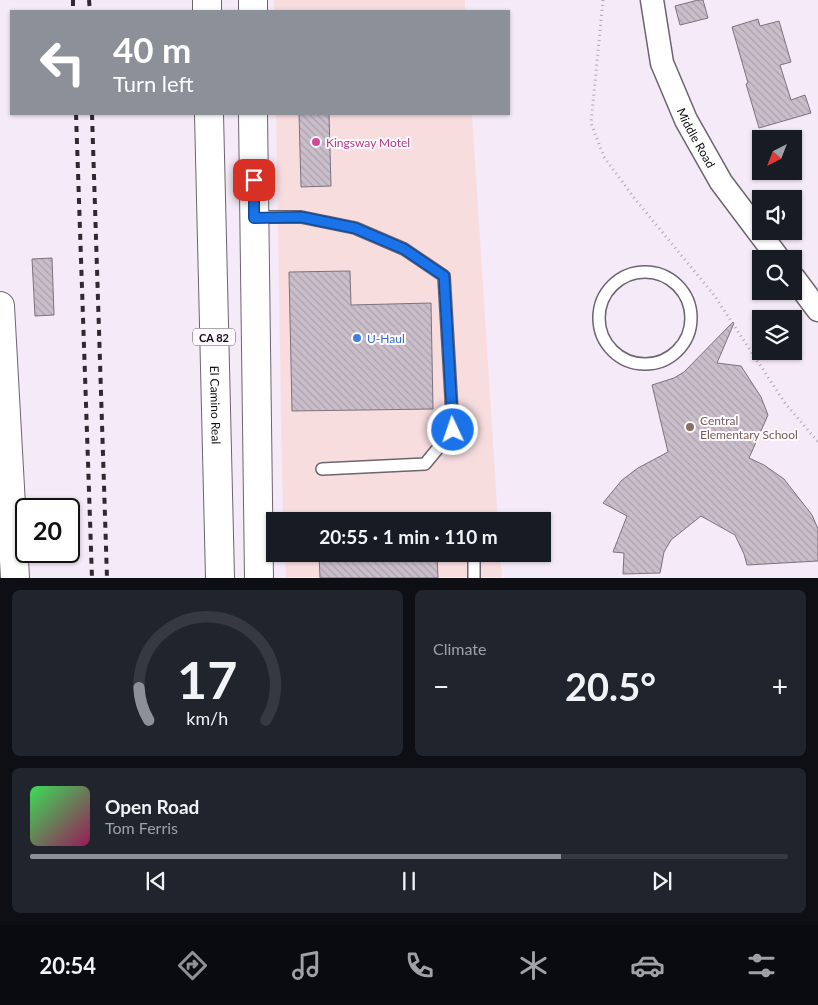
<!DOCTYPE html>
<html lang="en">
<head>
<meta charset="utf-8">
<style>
  body { margin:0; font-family:Lato,sans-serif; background:#20242c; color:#f1f3f6; height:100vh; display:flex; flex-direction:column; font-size:19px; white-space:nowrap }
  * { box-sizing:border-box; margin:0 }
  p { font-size:16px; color:#9ea1a6 }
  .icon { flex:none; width:28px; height:28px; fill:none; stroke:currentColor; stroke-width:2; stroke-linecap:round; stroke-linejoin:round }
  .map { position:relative; height:578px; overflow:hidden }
  .panel { display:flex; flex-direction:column; gap:12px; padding:12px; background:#0d0f14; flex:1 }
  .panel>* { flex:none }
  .guide { position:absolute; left:10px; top:10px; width:500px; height:105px; border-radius:0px; box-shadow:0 1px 4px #0004; background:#8c9099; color:#fff; overflow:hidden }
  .needle { width:32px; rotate:222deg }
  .tools { position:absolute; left:752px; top:130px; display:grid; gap:10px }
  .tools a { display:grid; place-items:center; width:50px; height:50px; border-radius:0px; background:#171b24; box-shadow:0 1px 4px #0004; font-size:25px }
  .speed { position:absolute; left:15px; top:498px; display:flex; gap:10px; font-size:25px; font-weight:700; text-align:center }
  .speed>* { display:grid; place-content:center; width:65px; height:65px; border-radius:50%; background:#171b24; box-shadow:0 1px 4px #0004; line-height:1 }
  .speed .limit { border:2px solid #111; border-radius:8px; background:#fff; color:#111 }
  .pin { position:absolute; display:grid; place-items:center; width:42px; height:42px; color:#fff; margin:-21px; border-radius:10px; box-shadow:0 2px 8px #0006 }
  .me { position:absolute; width:55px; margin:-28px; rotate:357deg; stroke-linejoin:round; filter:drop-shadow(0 0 4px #0008) }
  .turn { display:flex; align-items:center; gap:18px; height:105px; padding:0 20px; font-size:22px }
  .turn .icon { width:65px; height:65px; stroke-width:2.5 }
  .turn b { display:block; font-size:35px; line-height:42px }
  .big { font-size:38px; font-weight:700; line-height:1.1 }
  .panel .card { flex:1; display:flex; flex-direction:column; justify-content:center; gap:8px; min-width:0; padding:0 18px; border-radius:8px; background:#20242c }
  .panel .dial { align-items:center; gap:0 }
  .dial svg { height:130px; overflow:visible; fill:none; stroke:#363941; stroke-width:7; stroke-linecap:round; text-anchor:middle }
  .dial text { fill:#f1f3f6; stroke:none }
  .song { display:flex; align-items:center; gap:15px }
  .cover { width:60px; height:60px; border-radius:8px; background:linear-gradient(135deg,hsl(130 70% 55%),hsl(330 70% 35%)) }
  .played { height:5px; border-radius:2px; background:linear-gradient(90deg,#8c9099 70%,#363941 70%) }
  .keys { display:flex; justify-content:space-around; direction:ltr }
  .heat { display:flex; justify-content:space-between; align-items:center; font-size:28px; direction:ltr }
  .panel .tiles { flex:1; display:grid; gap:12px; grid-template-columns:1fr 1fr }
  .card:last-child { grid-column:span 2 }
  .trip { position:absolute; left:266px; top:512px; width:285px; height:50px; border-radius:0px; background:#171b24; box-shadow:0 1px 4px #0004; font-weight:700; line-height:50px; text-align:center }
  .tabs { display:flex; height:80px; justify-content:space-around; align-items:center; background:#090b0e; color:#9ea1a6 }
  .tabs .icon { width:35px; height:35px }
  .tabs .selected { color:#8c9099 }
  .tabs b { font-size:22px; color:#f1f3f6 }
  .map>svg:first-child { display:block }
</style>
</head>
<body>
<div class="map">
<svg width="818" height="578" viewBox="0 0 818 578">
  <defs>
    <pattern id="building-back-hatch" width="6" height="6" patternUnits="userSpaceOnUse" patternTransform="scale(1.25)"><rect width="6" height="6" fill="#c9beca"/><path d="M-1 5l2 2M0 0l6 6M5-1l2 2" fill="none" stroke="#aca2ac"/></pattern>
  </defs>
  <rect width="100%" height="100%" fill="#f5eaf7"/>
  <g fill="#f8dddf">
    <rect x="274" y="0" width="191" height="11"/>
    <polygon points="276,114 472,114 498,521 283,521"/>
    <polygon points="285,554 500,554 502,577 286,577"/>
  </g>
  <g fill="url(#building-back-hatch)" stroke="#7c737e">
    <polygon points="698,0 703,0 708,18 680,25 675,6"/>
    <polygon points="758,19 760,26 779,21 791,62 780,65 791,100 805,95 811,113 759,128 746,84 748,83 732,27"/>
    <polygon points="299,114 329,114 331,186 301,187"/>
    <polygon points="52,258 54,315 35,316 32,259"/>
    <polygon points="350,271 351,305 431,303 433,409 292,411 289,272"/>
    <polygon points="733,322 734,323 717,363 741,366 761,397 768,415 749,458 764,465 784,479 812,515 818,529 818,561 747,565 744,554 735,535 701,516 671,540 664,552 660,573 623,574 624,553 613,552 627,516 603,503 622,480 638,468 668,452 652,385 674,378 684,372"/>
    <polygon points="319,554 437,554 438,578 320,578"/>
  </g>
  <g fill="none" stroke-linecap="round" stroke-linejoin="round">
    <g stroke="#6d646f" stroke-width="14">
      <g id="service">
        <polyline points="254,217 301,217 355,228 404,249 444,276 453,430 425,464 322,469"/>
        <circle cx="645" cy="318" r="46"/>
        <polyline points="474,578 474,554"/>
      </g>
    </g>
    <g stroke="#6d646f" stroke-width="25">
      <g id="minor">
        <path id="s1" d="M652 0 662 63 686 120 721 182 779 259"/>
        <polyline points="794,278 818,310"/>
      </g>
    </g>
    <g stroke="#6d646f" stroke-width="30">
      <polyline id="tertiary" points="0,306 15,578"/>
    </g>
    <g stroke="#6d646f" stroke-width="30">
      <g id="primary">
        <polyline points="207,0 207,11"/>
        <polyline points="253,0 253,11"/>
        <path id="s2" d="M209 114 220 578"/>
        <polyline points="253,114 259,578"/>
      </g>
    </g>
    <polyline stroke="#b0a7b1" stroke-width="3" stroke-dasharray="1 4" stroke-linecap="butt" points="603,0 591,123 604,157 635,199 714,295 785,403 818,442"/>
    <use href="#service" stroke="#fff" stroke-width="11"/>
    <use href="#minor" stroke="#fff" stroke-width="22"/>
    <use href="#tertiary" stroke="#fff" stroke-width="28"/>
    <use href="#primary" stroke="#fff" stroke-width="28"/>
    <g stroke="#2f2a30" stroke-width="4" stroke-dasharray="6 6" stroke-linecap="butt">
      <polyline points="73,0 73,11"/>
      <polyline points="89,0 90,11"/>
      <polyline points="76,114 92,578"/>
      <polyline points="92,114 107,578"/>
    </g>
  </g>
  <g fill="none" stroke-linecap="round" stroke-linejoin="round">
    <g stroke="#114b97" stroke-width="12">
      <polyline id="route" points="254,180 254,218 301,217 355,228 404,249 444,276 453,430"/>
    </g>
    <use href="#route" stroke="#1a73e8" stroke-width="9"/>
  </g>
  <circle fill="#d1479c" stroke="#fefaff" stroke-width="2" cx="316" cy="142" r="5"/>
  <circle fill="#3f7fe0" stroke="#fefaff" stroke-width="2" cx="357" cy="338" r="5"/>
  <circle fill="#8d6e63" stroke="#fefaff" stroke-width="2" cx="690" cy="427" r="5"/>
  <g text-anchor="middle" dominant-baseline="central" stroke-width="4" stroke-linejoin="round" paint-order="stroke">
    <rect fill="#fefaff" stroke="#585459" stroke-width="1" x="193" y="328.5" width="42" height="17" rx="4"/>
    <g font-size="11" font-weight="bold" fill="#110d12">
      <text x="214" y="337">CA 82</text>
    </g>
    <g font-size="12" fill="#110d12" stroke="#fefaff">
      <text stroke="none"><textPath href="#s1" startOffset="146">Middle Road</textPath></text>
      <text stroke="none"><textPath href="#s2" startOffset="291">El Camino Real</textPath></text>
    </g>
    <g font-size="12" fill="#b23c85" stroke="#fefaff" text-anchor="start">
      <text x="326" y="142">Kingsway Motel</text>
    </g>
    <g font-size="12" fill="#366cbe" stroke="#fefaff" text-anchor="start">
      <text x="367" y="338">U-Haul</text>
    </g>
    <g font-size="12" fill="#785e54" stroke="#fefaff" text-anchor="start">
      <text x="700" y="420">Central<tspan x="700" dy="14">Elementary School</tspan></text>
    </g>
  </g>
</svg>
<div class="tools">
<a><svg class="needle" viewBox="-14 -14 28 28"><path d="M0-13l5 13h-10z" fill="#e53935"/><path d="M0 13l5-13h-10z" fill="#9ea1a6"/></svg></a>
<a><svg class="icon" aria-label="sound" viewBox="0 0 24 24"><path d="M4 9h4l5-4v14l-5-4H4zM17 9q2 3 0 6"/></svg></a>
<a><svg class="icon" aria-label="search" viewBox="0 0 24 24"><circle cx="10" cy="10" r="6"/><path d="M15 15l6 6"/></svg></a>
<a><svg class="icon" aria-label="layers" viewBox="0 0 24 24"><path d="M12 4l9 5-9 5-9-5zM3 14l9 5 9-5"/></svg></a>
</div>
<div class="speed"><div class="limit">20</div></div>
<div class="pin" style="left:254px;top:180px;background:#d93025"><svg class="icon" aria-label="arrive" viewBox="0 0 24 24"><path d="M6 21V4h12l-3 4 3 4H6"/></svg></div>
<svg class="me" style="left:453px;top:430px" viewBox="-20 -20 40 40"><circle r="17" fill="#1a73e8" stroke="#fff" stroke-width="3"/><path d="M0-11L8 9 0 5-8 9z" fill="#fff"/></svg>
<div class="trip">20:55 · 1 min · 110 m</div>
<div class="guide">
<div class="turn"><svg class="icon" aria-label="left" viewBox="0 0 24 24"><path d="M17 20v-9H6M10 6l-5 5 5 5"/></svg><div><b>40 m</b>Turn left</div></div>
</div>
</div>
<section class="panel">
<div class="tiles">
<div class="card dial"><svg viewBox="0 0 100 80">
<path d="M14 69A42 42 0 1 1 86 69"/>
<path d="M14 69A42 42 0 0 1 8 49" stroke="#8c9099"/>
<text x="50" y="56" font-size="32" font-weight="700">17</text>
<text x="50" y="72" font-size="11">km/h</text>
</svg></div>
<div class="card"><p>Climate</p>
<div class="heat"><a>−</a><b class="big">20.5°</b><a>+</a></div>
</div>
<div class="card">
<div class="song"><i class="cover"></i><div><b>Open Road</b><p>Tom Ferris</p></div></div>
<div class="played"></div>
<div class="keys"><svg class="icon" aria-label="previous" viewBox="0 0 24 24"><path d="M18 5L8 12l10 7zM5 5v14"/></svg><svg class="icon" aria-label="pause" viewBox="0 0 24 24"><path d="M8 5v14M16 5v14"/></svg><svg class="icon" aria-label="next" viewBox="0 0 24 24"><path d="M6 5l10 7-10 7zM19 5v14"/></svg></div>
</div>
</div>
</section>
<nav class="tabs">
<b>20:54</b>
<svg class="icon selected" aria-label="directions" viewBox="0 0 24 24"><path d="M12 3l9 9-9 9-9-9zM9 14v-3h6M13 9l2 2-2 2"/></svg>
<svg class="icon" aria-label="music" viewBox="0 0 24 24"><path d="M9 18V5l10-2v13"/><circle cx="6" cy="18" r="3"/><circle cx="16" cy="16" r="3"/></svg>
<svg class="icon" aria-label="phone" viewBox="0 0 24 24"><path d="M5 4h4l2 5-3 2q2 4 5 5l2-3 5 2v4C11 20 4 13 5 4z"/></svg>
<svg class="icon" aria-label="climate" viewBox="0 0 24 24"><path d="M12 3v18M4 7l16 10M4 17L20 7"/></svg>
<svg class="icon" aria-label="car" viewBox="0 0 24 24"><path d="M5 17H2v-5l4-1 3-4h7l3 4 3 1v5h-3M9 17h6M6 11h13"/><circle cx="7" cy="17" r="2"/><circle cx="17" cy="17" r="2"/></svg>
<svg class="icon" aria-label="filters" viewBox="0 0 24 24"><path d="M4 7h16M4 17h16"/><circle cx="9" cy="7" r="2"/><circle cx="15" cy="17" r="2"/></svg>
</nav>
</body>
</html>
